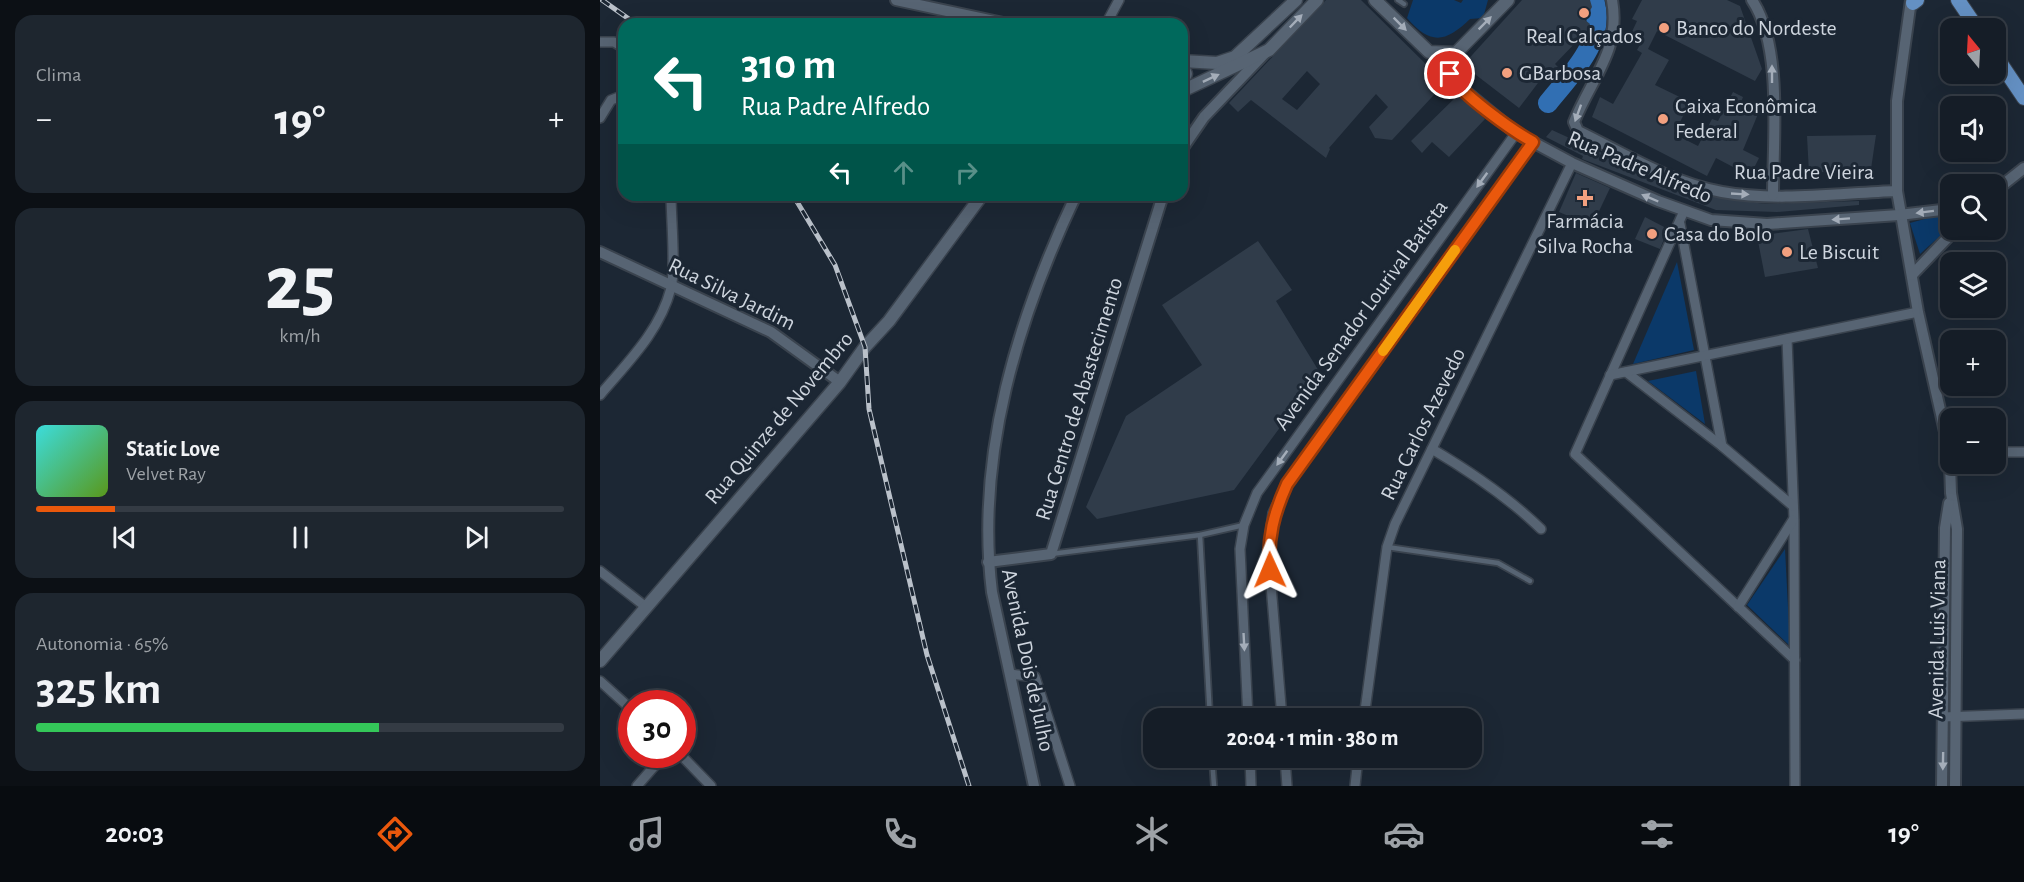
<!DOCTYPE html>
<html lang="pt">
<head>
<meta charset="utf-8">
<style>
  body { margin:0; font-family:"Alegreya Sans",sans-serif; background:#1e262f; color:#f1f3f6; height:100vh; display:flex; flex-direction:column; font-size:22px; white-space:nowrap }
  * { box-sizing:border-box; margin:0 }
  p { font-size:20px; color:#9da2a7 }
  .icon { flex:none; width:33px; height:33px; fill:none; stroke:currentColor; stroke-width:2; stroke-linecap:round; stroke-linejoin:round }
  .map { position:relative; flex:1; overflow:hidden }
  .sheet { display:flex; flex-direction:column; gap:15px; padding:15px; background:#0c1015; width:600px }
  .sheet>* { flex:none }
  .guide { position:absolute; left:18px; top:18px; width:570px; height:183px; border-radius:18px; box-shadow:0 6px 24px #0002,0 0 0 2px #343b44; background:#00695c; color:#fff; overflow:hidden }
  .needle { width:39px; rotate:342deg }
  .controls { position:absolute; left:1340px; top:18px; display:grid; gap:12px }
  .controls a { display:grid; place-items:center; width:66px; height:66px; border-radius:12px; background:#151d27; box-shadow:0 6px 24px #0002,0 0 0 2px #343b44; font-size:30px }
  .speed { position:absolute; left:18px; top:690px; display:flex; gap:12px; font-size:30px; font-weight:700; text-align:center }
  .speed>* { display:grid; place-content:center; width:78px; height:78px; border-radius:50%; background:#151d27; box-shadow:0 6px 24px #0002,0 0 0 2px #343b44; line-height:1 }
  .speed .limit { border:9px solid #d22; background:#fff; color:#111 }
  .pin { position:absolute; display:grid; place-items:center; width:51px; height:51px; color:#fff; margin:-26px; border:3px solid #fff; border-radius:50%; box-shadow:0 2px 6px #0007 }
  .me { position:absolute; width:66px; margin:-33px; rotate:359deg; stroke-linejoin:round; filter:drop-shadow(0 0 4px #0008) }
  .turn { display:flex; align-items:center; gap:21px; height:126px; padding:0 24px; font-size:27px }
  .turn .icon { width:78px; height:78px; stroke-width:2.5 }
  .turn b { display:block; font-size:42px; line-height:51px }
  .lanes { display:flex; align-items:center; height:57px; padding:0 24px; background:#0003; justify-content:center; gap:30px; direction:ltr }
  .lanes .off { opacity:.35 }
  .big { font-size:45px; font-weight:700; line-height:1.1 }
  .sheet .widget { flex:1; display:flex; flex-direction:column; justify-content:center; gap:9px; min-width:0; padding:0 21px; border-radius:18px; background:#1e262f }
  .sheet .dial { align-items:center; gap:0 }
  .dial b { font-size:78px; line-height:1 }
  .song { display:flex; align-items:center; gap:18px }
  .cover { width:72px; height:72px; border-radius:9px; background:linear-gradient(135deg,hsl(180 70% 55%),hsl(90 70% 35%)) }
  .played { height:6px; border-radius:3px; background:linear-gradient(90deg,#ea580c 15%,#343b44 15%) }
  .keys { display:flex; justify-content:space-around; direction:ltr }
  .heat { display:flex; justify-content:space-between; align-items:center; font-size:33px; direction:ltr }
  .charge { height:9px; border-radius:4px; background:linear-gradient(90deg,#34c759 65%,#343b44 0) }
  .trip { position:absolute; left:543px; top:708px; width:339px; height:60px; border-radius:18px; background:#151d27; box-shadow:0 6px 24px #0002,0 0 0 2px #343b44; font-weight:700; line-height:60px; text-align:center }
  .menu { display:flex; height:96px; justify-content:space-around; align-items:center; background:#080c10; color:#9da2a7 }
  .menu .icon { width:42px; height:42px }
  .menu .selected { color:#ea580c }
  .menu b { font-size:27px; color:#f1f3f6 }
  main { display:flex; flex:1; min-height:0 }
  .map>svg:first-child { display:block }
</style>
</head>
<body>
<main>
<section class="sheet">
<div class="widget"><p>Clima</p>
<div class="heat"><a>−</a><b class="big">19°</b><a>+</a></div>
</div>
<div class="widget dial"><b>25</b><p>km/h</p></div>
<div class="widget">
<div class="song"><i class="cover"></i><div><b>Static Love</b><p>Velvet Ray</p></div></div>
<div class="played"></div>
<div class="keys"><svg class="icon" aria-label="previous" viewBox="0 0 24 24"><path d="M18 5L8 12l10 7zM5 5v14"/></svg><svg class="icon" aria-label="pause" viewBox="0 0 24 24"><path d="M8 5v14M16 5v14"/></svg><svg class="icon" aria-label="next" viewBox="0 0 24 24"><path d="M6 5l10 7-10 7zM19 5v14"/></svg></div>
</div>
<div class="widget"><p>Autonomia · 65%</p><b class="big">325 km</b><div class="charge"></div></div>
</section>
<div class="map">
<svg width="1424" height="786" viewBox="0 0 1424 786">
  <rect width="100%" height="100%" fill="#1c2734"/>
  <g fill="#0b3969">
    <path d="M813 0H854L861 3 863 0H888L883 18 870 19C846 42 831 46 807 18Z"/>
    <polygon points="1350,212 1350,227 1320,254 1310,223"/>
    <polygon points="1077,262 1094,350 1033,364"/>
    <polygon points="1096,371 1105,424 1048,381"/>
    <polygon points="1185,549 1190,646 1147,605"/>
  </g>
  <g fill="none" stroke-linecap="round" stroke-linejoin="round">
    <path stroke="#316fb3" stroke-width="20" d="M948 103C971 74 1007 41 994 0"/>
  </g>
  <g fill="#303c4a" fill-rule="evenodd">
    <path d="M726 0H761L845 83 792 140 775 138 769 127 788 107 776 94 729 148 730 149 726 158 651 100 638 112 629 103ZM707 71 720 84 697 110 682 99Z"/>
    <polygon points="922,0 990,0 992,7 985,20 990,24 984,42 979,39 955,64 964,73 958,80 947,71 919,108 863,65"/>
    <polygon points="1042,0 1127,0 1140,6 1162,69 1155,81 1057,31 1048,49 1069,60 1055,85 1090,102 1074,134 1098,146 1112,119 1118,121 1133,92 1143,97 1140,105 1158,114 1143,150 1159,158 1150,176 1116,158 1107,176 992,117 1000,97 1013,104 1042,53 1037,50 1041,43 1030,36 1037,21 1032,19"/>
    <polygon points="858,95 885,119 849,157 832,142 822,153 811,141"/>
    <polygon points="952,130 1063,181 1101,195 1165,204 1259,201 1259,205 1177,212 1116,210 982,159 983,156 946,137"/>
    <polygon points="1276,135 1271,169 1209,173 1207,136"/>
    <polygon points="976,173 1010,188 992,226 959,212"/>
    <polygon points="1045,217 1068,229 1060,249 1035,239"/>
    <polygon points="1208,229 1218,268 1165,277 1157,236"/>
    <polygon points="658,241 692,290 676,301 720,373 634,490 497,519 486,507 526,416 602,365 562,305"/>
  </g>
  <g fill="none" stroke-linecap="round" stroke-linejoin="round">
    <g stroke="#3a434e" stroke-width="8">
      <g id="service">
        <polyline points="798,0 804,4"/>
        <polyline points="600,535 610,718"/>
        <polyline points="787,547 898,563 930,581"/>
        <polyline points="451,554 600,535 644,525"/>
        <polyline points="612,758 614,786"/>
      </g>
    </g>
    <g stroke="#3a434e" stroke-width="12">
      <g id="minor">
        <polyline points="506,24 519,0"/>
        <polyline points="0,42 14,42 24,48"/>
        <polyline points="0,118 11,100 24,95"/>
        <polyline points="1084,211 975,454 1195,660"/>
        <polyline points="1080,224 1122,446"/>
        <polyline points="1187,339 1194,520 1195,786"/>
        <polyline points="1026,372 1122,446 1193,506"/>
        <polyline points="1010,375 1318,312"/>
        <path d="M0 395C28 362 60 331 71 288 76 268 71 218 71 195"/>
        <path d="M832 449C871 472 909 498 941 529"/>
        <polyline points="1395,452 1424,452"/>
        <polyline points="0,571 46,607"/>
        <polyline points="1138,607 1193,520"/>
        <polyline points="410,674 435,677 470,786"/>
        <polyline points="0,681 32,710"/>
        <polyline points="1343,717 1424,714"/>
        <polyline points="648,718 640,549 644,525 657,493 916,133"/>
        <polyline points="682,718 668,549 673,513 687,484 933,142"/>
        <polyline points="764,718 787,547 795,524 972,163"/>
        <polyline points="80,754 111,786"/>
        <polyline points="650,758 651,786"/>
        <polyline points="685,758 687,786"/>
        <polyline points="37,786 65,754"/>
        <polyline points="755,786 758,758"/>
      </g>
    </g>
    <g stroke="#3a434e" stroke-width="14">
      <g id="tertiary">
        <polyline points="296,0 408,24"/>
        <path d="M1012 0C1021 50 992 77 974 122L978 131C1023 153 1071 183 1122 192 1178 202 1240 193 1297 191"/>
        <path d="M1152 0C1183 46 1173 139 1173 195"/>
        <polyline points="1311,0 1297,101 1297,191 1318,312 1350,454"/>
        <polyline points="856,53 850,74 853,81 916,133 972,163 1058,201 1111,220 1167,224 1299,215 1350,209"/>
        <polyline points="582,149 604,117 666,52"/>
        <polyline points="1395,191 1424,168"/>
        <polyline points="0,252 171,332 240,382"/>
        <polyline points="1312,275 1355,230"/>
        <polyline points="1350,464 1351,493 1357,529 1355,786"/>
        <polyline points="388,562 451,554 563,195"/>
        <path d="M434 786 392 592C375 455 418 318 476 195"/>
        <polyline points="1342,786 1345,528 1349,503"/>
      </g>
    </g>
    <g stroke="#3a434e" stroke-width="15">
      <g id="secondary">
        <polyline points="775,0 829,52 856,53 908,0"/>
        <polyline points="582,61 617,63 635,57 696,0"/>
        <polyline points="582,64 586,74 582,82"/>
        <polyline points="582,91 669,50 717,0"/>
        <polyline points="0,661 240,382 265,347 289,321 382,195"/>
      </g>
    </g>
    <g stroke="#3a434e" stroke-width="16">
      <g id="primary">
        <polyline points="1358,0 1377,28"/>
        <polyline points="1313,3 1317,0"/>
        <polyline points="1395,55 1424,98"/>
      </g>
    </g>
    <use href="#service" stroke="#576473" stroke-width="4.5"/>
    <use href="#minor" stroke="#576473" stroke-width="9"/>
    <use href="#tertiary" stroke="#576473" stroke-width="10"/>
    <use href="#secondary" stroke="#576473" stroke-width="12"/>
    <use href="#primary" stroke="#6490c3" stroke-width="14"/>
    <g stroke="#bac1ca" stroke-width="5">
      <g id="rail">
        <polyline points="2,0 36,24"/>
        <polyline points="193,195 235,265 265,347 269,409 327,655 369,786"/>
      </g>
    </g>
    <use href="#rail" stroke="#1c2734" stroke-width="3" stroke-dasharray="9" stroke-linecap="butt"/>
  </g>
  <defs><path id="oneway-solid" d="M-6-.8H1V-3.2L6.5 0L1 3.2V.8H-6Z" transform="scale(1.5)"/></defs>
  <g fill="#a4adb9">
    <use href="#oneway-solid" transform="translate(696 21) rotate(-46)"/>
    <use href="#oneway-solid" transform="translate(885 23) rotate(-45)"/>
    <use href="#oneway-solid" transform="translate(800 24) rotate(45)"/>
    <use href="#oneway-solid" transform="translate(1172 74) rotate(-90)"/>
    <use href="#oneway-solid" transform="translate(611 78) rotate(-25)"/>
    <use href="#oneway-solid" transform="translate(978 113) rotate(110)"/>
    <use href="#oneway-solid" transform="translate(882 180) rotate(126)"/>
    <use href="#oneway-solid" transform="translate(1140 194) rotate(3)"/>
    <use href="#oneway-solid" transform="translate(1050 198) rotate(-157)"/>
    <use href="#oneway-solid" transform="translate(1325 212) rotate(173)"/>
    <use href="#oneway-solid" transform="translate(1241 219) rotate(176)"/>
    <use href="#oneway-solid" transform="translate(682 458) rotate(126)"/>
    <use href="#oneway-solid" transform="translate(644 642) rotate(87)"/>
    <use href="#oneway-solid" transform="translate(1343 761) rotate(91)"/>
  </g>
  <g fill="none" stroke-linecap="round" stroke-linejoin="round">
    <g stroke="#983908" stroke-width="15">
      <path id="route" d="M670 570C667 538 674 513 687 484L933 142C913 131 859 93 850 74"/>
    </g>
    <use href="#route" stroke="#ea580c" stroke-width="10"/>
    <polyline stroke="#f59e0b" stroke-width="10" points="783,351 855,250"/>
  </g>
  <g fill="#f2a07f" stroke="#1c2734" stroke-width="2">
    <circle cx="984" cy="13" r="6"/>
    <circle cx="1064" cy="28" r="6"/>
    <circle cx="907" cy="73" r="6"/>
    <circle cx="1063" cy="119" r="6"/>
    <path d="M982 189h6v6h6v6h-6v6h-6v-6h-6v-6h6z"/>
    <circle cx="1052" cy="234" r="6"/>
    <circle cx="1187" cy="252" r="6"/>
  </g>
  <g text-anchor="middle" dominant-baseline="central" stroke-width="6" stroke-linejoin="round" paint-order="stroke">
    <g font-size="22" fill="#ced5de" stroke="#1c2734" text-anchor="start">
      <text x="1076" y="28">Banco do Nordeste</text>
      <text x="984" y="36" text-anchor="middle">Real Calçados</text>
      <text x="919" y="73">GBarbosa</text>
      <text x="1075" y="106">Caixa Econômica<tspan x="1075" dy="25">Federal</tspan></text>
      <text x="985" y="221" text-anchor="middle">Farmácia<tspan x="985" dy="25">Silva Rocha</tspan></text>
      <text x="1064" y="234">Casa do Bolo</text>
      <text x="1199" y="252">Le Biscuit</text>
    </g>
    <g font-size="22" fill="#ced5de" stroke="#1c2734">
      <text transform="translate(1040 167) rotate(23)">Rua Padre Alfredo</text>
      <text x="1204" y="172">Rua Padre Vieira</text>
      <text transform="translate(132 294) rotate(26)">Rua Silva Jardim</text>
      <text transform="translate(761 315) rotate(-54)">Avenida Senador Lourival Batista</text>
      <text transform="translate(479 399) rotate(-73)">Rua Centro de Abastecimento</text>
      <text transform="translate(179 418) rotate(-50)">Rua Quinze de Novembro</text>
      <text transform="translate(823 424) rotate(-64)">Rua Carlos Azevedo</text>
      <text transform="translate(1337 639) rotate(-89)">Avenida Luis Viana</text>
      <text transform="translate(428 660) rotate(78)">Avenida Dois de Julho</text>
    </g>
  </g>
</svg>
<div class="controls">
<a><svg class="needle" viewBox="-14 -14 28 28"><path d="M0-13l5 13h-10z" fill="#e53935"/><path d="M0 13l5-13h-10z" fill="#9da2a7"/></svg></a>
<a><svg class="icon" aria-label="sound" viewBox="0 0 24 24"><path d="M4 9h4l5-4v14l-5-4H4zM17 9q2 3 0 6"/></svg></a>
<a><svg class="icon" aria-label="search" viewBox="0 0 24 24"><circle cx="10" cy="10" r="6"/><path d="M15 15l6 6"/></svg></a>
<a><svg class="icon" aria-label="layers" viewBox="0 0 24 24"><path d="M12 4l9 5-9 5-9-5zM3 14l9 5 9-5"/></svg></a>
<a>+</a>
<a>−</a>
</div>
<div class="speed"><div class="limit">30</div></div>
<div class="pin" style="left:850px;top:74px;background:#d93025"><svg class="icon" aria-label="arrive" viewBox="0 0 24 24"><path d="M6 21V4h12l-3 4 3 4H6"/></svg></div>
<svg class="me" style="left:670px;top:570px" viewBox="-20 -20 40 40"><path d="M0-17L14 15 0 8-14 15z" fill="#ea580c" stroke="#fff" stroke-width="4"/></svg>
<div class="trip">20:04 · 1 min · 380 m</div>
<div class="guide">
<div class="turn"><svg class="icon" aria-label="left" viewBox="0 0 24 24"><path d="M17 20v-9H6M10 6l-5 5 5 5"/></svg><div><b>310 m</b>Rua Padre Alfredo</div></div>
<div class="lanes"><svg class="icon" aria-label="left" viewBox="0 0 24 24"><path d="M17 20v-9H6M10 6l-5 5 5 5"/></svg><svg class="icon off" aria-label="ahead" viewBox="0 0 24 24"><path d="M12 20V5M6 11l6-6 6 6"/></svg><svg class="icon off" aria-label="right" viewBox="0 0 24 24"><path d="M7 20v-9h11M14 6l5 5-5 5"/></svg></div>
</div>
</div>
</main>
<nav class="menu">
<b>20:03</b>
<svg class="icon selected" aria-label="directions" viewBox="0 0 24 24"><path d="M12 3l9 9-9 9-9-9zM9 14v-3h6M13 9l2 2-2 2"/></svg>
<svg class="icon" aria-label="music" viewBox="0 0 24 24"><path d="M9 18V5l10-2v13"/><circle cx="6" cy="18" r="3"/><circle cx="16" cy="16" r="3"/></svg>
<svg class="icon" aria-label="phone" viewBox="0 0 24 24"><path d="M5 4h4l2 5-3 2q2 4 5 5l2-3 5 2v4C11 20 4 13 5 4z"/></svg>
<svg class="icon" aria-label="climate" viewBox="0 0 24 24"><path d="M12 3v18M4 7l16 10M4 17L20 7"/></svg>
<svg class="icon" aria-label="car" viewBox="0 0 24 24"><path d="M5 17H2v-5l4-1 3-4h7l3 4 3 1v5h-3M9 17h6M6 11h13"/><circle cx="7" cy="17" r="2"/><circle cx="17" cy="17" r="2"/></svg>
<svg class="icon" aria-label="filters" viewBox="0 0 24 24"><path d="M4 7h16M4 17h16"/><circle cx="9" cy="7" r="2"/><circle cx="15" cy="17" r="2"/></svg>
<b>19°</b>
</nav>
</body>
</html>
